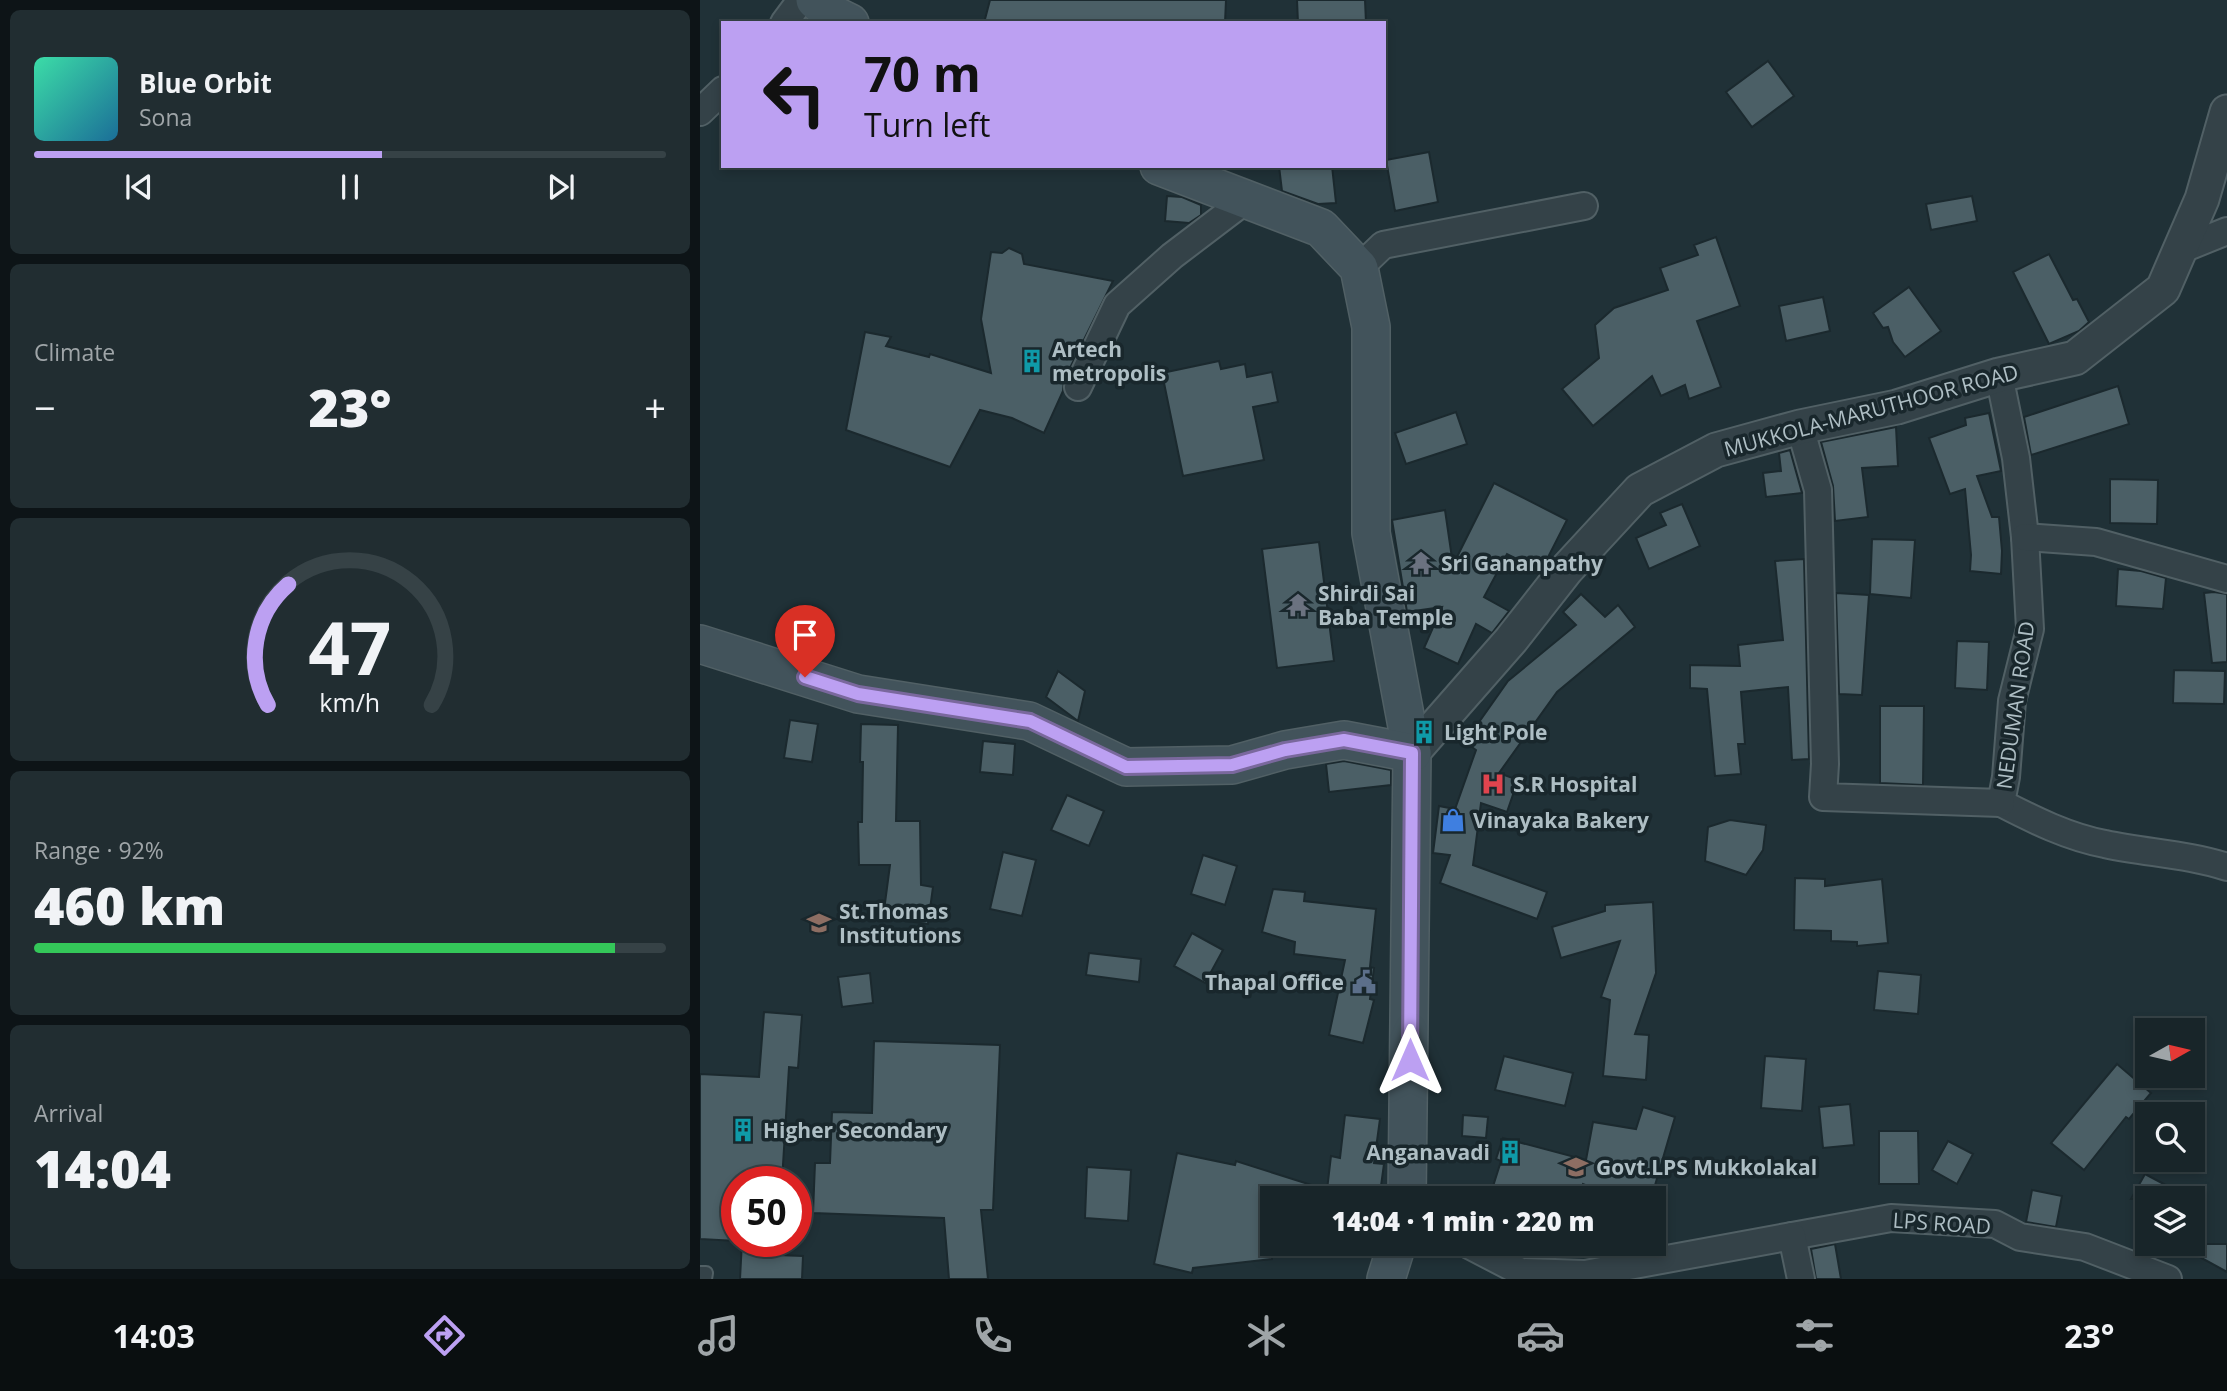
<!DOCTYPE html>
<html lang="en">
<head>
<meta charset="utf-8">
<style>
  body { margin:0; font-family:"Open Sans",sans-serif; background:#212d31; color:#f1f3f6; height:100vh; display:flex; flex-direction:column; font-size:26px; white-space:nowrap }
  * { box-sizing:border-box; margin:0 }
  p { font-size:23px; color:#9fa5a8 }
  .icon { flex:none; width:38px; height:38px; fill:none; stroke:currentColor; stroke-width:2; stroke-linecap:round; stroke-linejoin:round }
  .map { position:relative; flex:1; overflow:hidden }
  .panel { display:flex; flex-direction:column; gap:10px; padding:10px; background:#0d1417; width:700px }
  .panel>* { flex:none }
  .hud { position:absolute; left:21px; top:21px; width:665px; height:147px; border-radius:0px; box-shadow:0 4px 10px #0003,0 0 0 2px #364246; background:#bca0f2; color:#111; overflow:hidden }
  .needle { width:46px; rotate:82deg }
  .controls { position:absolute; left:1435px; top:1018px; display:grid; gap:14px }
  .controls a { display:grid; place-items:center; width:70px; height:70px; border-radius:0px; background:#182529; box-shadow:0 4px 10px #0003,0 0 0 2px #364246; font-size:35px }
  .speed { position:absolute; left:21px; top:1166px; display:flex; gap:14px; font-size:35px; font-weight:700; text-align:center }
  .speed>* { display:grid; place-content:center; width:91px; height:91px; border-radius:50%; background:#182529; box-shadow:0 4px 10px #0003,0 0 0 2px #364246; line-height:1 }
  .speed .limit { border:10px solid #d22; background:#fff; color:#111 }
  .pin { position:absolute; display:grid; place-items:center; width:60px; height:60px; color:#fff; margin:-72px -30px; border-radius:50% 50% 50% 0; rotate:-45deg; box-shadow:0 0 7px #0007 }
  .pin .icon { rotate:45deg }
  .me { position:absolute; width:77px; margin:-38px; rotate:0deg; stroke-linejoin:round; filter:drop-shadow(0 0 5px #0008) }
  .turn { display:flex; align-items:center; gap:24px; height:147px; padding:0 28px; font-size:32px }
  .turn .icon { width:91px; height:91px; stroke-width:2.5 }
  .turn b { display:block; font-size:49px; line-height:60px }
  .big { font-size:52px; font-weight:800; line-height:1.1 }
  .panel .widget { flex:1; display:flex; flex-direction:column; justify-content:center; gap:10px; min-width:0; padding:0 24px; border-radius:10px; background:#212d31 }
  .panel .dial { align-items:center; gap:0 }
  .dial svg { height:182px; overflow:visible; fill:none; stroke:#364246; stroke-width:7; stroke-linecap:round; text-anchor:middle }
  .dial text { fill:#f1f3f6; stroke:none }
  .song { display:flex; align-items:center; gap:21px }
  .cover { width:84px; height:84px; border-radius:10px; background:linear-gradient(135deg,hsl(160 70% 55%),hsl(200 70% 35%)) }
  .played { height:7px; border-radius:4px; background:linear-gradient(90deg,#bca0f2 55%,#364246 55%) }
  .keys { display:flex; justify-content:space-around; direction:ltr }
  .heat { display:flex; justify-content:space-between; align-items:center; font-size:38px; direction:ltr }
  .charge { height:10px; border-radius:5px; background:linear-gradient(90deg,#34c759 92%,#364246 0) }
  .trip { position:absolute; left:560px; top:1186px; width:406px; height:70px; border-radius:0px; background:#182529; box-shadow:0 4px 10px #0003,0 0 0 2px #364246; font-weight:800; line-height:70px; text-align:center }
  .dock { display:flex; height:112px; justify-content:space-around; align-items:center; background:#0a0f10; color:#9fa5a8 }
  .dock .icon { width:49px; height:49px }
  .dock .selected { color:#bca0f2 }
  .dock b { font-size:32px; color:#f1f3f6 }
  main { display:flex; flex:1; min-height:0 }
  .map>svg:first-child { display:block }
</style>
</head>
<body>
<main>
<section class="panel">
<div class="widget">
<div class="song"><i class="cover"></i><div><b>Blue Orbit</b><p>Sona</p></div></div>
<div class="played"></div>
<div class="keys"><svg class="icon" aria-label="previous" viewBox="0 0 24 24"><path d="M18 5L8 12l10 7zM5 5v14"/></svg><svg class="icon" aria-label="pause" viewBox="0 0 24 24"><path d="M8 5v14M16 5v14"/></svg><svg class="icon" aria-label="next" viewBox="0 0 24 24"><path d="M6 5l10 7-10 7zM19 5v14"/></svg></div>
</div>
<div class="widget"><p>Climate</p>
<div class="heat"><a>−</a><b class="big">23°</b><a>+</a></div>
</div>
<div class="widget dial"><svg viewBox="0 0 100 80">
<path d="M14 69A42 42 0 1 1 86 69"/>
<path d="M14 69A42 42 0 0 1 23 16" stroke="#bca0f2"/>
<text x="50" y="56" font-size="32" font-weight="700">47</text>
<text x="50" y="72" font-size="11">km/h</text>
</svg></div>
<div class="widget"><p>Range · 92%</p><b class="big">460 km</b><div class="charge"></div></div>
<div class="widget"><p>Arrival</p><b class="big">14:04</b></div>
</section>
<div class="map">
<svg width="1527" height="1279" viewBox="0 0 1527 1279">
  <rect width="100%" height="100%" fill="#203137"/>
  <g fill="#4b5f66" stroke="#1b292e" stroke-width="2">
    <polygon points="290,0 526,0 525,23 284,23"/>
    <polygon points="597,0 665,0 666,23 598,23"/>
    <polygon points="1068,61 1094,96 1052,127 1026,92"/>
    <polygon points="729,152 738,202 695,211 686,160"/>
    <polygon points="579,166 632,166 636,203 618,204 582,191"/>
    <polygon points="467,196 482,197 501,205 501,215 489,223 465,221"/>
    <polygon points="1272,196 1277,221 1231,230 1226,204"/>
    <polygon points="1016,237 1040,306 997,321 1021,387 989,399 985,385 961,396 952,376 893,426 862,389 899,358 895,325 914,308 968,290 960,268 998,255 994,245"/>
    <polygon points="309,248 322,254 324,264 413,281 364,380 363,391 344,433 312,418 280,410 250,467 146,430 165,332 191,337 186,346 229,357 230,354 291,373 281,319 291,252 302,253"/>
    <polygon points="1349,254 1373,300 1377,299 1389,322 1379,331 1349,344 1313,272"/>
    <polygon points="1209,287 1241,331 1205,357 1193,342 1188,327 1183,328 1173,313"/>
    <polygon points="1123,297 1130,331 1086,341 1079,306"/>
    <polygon points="519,361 521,369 545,364 547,377 572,372 578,402 553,407 564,460 483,476 462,373"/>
    <polygon points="1418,386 1429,424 1331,455 1324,417"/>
    <polygon points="756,412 767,444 706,464 695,433"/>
    <polygon points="1289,413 1301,471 1277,476 1292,517 1299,517 1302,551 1301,574 1270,571 1271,555 1265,489 1250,494 1229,438 1266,425 1265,418"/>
    <polygon points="1196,427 1198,466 1162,468 1168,517 1135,521 1133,486 1121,442"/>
    <polygon points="1090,450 1102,493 1066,497 1063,473 1081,471 1079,453"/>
    <polygon points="1410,479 1458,480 1457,524 1410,523"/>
    <polygon points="794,483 867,520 841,571 807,554 784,597 809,611 792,633 776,624 758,664 724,648 742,607 707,612 692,520 745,510 753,565"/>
    <polygon points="982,504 1000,546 949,569 936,538 966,525 960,513"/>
    <polygon points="1172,539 1215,540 1211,598 1170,594"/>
    <polygon points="619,542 634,661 577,668 562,549"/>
    <polygon points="1104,559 1109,759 1092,760 1088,687 1041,692 1045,744 1038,744 1041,774 1015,776 1007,689 990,688 990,665 1040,666 1038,645 1083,640 1075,561"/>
    <polygon points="1418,569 1441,571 1466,578 1463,609 1416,606"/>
    <polygon points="1514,592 1527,594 1527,662 1512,663 1504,593"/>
    <polygon points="1136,593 1169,595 1162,695 1139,694"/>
    <polygon points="881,594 905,617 918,605 935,627 857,692 799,773 818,780 807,812 781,803 773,865 847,892 837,919 740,883 750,855 733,853 739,806 755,809 776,750 765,742 808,681 876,625 863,612"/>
    <polygon points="1257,641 1289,642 1287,690 1255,688"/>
    <polygon points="1474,670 1525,671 1524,704 1473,703"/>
    <polygon points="358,671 385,691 378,721 346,697"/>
    <polygon points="1180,706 1224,706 1223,785 1180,783"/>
    <polygon points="90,720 118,724 112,762 84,758"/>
    <polygon points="161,724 198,725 196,821 220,821 221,885 233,887 228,924 183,918 190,865 159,865 158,822 162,822 163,762 160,762"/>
    <polygon points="283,741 315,744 313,775 280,772"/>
    <polygon points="644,761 691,770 691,785 629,792 626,764"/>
    <polygon points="367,795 404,811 389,846 351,830"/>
    <polygon points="1030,820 1066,825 1063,850 1046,875 1005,861 1008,827"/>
    <polygon points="303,852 336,860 322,916 290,909"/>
    <polygon points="503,855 537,866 525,905 491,894"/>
    <polygon points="1095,878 1125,879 1125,886 1182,879 1188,943 1157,946 1157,942 1131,941 1131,931 1094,930"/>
    <polygon points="573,889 605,892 604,901 676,909 670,967 674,968 670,999 674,1000 663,1043 629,1035 645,960 594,954 595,942 562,932"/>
    <polygon points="953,902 956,973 935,1034 949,1035 946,1080 903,1076 910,1000 901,997 920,941 861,958 852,927 905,911 905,905"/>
    <polygon points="492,933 523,950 505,983 474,966"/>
    <polygon points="389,953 441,959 439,982 386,975"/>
    <polygon points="1178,971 1221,975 1218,1014 1174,1010"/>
    <polygon points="170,973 173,1003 142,1007 138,977"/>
    <polygon points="64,1012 102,1015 98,1068 89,1067 82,1181 37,1181 37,1241 0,1239 0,1074 59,1077"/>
    <polygon points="174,1041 300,1045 293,1210 281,1210 288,1279 249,1279 244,1218 113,1213 115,1163 130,1163 132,1112 172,1113"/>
    <polygon points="804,1056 873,1073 865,1106 795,1090"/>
    <polygon points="1065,1056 1106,1059 1102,1111 1061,1108"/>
    <polygon points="1417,1064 1451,1093 1429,1119 1426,1117 1384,1170 1351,1143"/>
    <polygon points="1150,1104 1154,1145 1123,1148 1119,1107"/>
    <polygon points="943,1107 975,1117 951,1199 921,1199 883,1184 878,1199 789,1199 801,1161 796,1159 803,1138 886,1160 893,1122 936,1129"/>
    <polygon points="645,1115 680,1119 674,1163 684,1164 681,1186 671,1185 667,1199 572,1199 572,1259 493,1268 492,1273 454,1264 477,1153 535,1165 536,1161 627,1190 631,1156 640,1158"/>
    <polygon points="763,1115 788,1117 786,1138 762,1136"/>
    <polygon points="1179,1131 1218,1131 1219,1184 1179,1184"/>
    <polygon points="1248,1141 1273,1154 1257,1184 1232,1170"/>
    <polygon points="387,1167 431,1170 428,1221 385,1218"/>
    <polygon points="1445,1174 1492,1199 1431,1199"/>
    <polygon points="1332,1190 1362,1196 1356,1227 1326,1222"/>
    <polygon points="42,1241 79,1241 78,1255 103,1256 102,1279 40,1279"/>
    <polygon points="1135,1244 1141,1279 1116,1279 1111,1249"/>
    <polygon points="1476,1244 1527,1244 1527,1272"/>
  </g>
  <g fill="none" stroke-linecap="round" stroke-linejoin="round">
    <g stroke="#516065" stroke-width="16">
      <polyline id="service" points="0,1273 6,1273 5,1279"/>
    </g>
    <g stroke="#516065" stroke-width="30">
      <g id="minor">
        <polyline points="84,23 101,0"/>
        <polyline points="0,112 23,90"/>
        <polyline points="1480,250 1527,231"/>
        <polyline points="659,268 683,245 884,206"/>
        <path d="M1299 375 1316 458 1325 537 1330 629 1312 701 1306 777 1301 803C1334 820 1368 837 1405 844 1446 853 1488 854 1527 867"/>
        <polyline points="378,387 417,305 472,256 547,199"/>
        <polyline points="1100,427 1118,490 1125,764 1123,797 1301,803"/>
        <polyline points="1325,537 1396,542 1527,579"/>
        <polyline points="1092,1236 1191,1218 1295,1224 1320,1237 1385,1247 1468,1279"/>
        <polyline points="767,1244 821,1272 885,1274 1092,1236 1101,1279"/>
      </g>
    </g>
    <g stroke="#516065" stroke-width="37">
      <polyline id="tertiary" points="712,753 811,640 866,570 940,490 1016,450 1100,427 1197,407 1299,375 1375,358 1463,289 1502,199 1527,112"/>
    </g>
    <g stroke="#516065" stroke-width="40">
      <g id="secondary">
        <polyline points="115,0 130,13 150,23"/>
        <polyline points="459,166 621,228 659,268 671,327 671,533 712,753 707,1199"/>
        <polyline points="0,644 158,694 329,721 426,767 532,765 585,750 644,740 712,753"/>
        <polyline points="686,1279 697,1244"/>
      </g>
    </g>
    <use href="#service" stroke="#344248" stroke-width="12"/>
    <use href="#minor" stroke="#344248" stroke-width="26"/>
    <use href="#tertiary" stroke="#344248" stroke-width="33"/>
    <use href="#secondary" stroke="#42535b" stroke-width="37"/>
  </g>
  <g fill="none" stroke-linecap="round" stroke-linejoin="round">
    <g stroke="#7a689d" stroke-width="18">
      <polyline id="route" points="105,677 158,694 330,721 426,767 532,765 585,750 644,740 712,753 710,1060"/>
    </g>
    <use href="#route" stroke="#bca0f2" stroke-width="12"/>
  </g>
  <defs>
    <g id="building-bare" transform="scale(1.89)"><path d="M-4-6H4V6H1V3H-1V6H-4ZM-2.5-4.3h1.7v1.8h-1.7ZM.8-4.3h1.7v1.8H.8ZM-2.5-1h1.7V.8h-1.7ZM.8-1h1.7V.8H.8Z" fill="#0f9aa8" stroke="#19272c" stroke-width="2.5" paint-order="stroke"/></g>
    <g id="temple-bare" transform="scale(1.89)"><path d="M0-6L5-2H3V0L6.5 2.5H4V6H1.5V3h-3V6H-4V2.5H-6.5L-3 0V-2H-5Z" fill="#6b7280" stroke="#19272c" stroke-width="2.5" paint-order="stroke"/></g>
    <g id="hospital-bare" transform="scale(1.89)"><path d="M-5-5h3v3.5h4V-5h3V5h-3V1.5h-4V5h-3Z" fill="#e0444e" stroke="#19272c" stroke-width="2.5" paint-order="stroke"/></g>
    <g id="shop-bare" transform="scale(1.89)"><path d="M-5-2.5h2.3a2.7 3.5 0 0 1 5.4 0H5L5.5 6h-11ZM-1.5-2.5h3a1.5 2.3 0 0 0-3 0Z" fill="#3f7fe0" stroke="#19272c" stroke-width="2.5" paint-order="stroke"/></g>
    <g id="school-bare" transform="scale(1.89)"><path d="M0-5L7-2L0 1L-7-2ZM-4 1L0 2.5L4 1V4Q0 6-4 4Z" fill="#8d6e63" stroke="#19272c" stroke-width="2.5" paint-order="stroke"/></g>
    <g id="civic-bare" transform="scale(1.89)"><path d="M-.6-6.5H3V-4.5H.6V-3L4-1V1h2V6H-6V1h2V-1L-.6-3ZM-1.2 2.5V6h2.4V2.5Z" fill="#5c6f8a" stroke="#19272c" stroke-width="2.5" paint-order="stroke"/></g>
  </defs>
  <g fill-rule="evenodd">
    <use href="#building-bare" x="332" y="361"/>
    <use href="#temple-bare" x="721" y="563"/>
    <use href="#temple-bare" x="598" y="605"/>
    <use href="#building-bare" x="724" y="732"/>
    <use href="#hospital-bare" x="793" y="784"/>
    <use href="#shop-bare" x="753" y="820"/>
    <use href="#school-bare" x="119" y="923"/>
    <use href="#civic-bare" x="664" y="982"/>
    <use href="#building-bare" x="43" y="1130"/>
    <use href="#building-bare" x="810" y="1152"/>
    <use href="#school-bare" x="876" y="1167"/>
  </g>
  <g text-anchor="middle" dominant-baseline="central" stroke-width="7" stroke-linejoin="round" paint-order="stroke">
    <g font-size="21" font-weight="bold" fill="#aebec4" stroke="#19272c" text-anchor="start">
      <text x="352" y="349">Artech<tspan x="352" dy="24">metropolis</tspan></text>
      <text x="741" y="563">Sri Gananpathy</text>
      <text x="618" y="593">Shirdi Sai<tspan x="618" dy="24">Baba Temple</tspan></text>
      <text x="744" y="732">Light Pole</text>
      <text x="813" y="784">S.R Hospital</text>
      <text x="773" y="820">Vinayaka Bakery</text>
      <text x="139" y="911">St.Thomas<tspan x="139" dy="24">Institutions</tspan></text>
      <text x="644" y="982" text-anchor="end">Thapal Office</text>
      <text x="63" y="1130">Higher Secondary</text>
      <text x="790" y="1152" text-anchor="end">Anganavadi</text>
      <text x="896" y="1167">Govt.LPS Mukkolakal</text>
    </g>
    <g font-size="21" fill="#aebec4" stroke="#19272c">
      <text transform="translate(1171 410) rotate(-15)">MUKKOLA-MARUTHOOR ROAD</text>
      <text transform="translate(1315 705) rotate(-82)">NEDUMAN ROAD</text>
      <text transform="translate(1242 1223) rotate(4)">LPS ROAD</text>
    </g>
  </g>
</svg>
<div class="controls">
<a><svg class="needle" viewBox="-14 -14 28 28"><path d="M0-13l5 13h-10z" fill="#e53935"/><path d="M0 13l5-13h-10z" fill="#9fa5a8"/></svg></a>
<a><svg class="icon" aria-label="search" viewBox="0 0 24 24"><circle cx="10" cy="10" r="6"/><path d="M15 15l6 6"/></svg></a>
<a><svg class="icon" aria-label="layers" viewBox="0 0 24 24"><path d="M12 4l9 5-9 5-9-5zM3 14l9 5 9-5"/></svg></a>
</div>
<div class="speed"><div class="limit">50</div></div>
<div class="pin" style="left:105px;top:677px;background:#d93025"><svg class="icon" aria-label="arrive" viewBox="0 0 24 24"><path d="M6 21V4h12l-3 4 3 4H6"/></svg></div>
<svg class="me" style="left:710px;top:1060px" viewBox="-20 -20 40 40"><path d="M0-17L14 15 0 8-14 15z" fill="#bca0f2" stroke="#fff" stroke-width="4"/></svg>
<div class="trip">14:04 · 1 min · 220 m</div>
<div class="hud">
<div class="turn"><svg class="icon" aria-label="left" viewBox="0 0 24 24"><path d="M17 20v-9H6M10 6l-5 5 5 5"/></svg><div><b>70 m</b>Turn left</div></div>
</div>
</div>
</main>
<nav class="dock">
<b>14:03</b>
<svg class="icon selected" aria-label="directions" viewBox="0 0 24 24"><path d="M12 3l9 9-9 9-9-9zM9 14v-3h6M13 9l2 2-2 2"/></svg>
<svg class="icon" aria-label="music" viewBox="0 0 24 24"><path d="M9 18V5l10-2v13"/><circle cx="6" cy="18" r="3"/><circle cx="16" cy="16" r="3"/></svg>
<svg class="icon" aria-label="phone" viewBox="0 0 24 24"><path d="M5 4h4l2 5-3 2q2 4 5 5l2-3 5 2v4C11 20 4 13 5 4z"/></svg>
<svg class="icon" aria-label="climate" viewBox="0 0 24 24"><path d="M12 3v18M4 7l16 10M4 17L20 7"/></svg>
<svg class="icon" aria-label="car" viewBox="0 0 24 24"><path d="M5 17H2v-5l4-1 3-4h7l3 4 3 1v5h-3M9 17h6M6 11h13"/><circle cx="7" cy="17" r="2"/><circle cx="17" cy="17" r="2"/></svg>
<svg class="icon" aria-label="filters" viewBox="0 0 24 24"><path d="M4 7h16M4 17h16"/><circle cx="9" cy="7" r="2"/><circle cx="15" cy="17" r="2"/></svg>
<b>23°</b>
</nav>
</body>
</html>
